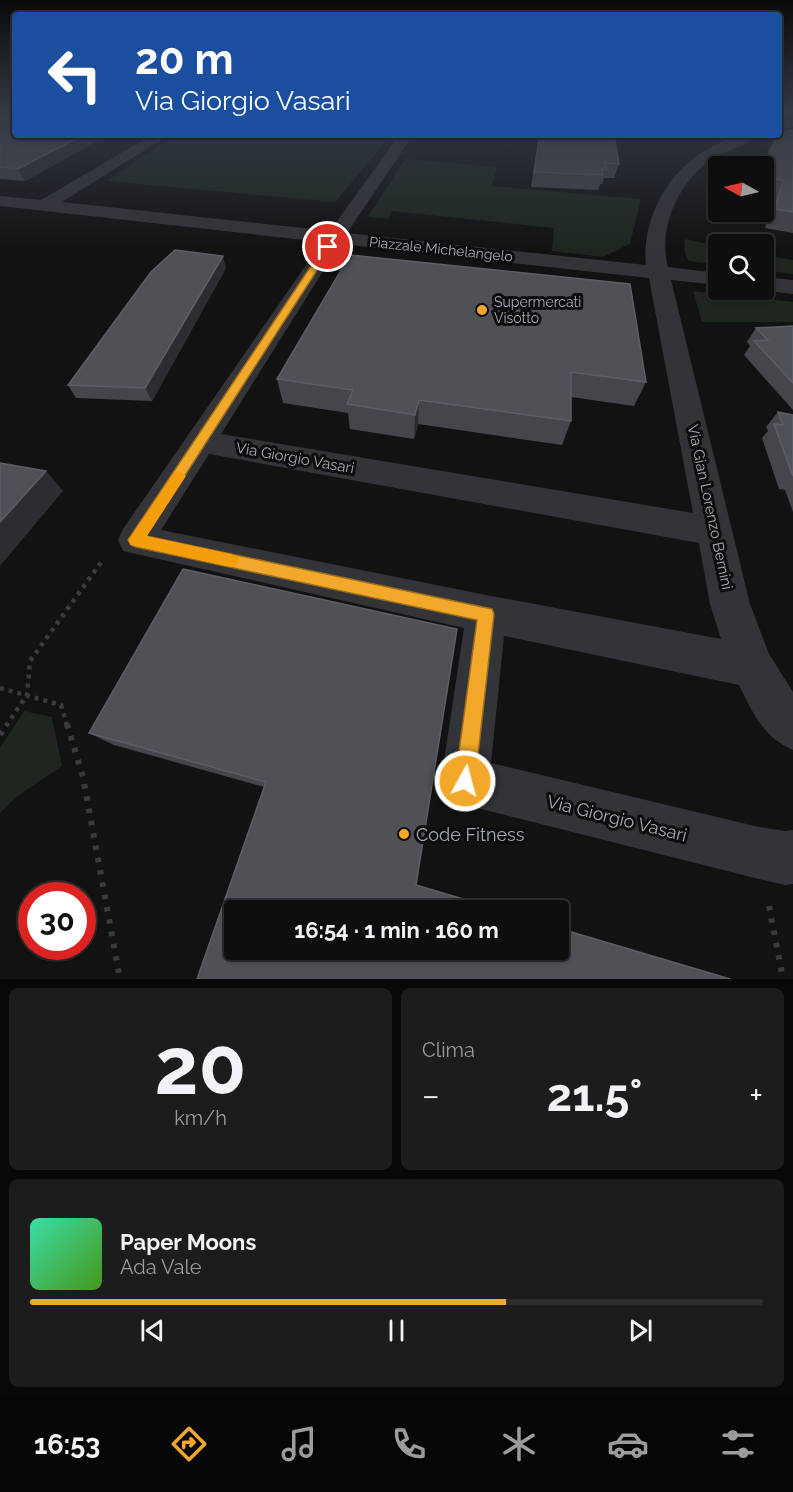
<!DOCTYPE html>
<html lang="it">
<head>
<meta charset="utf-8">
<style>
  body { margin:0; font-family:Raleway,sans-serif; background:#1c1c1c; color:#f1f3f6; height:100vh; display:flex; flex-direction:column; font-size:22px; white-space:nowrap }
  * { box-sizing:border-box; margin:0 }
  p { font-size:20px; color:#9b9c9e }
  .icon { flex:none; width:33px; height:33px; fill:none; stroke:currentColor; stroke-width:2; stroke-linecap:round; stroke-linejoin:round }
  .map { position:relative; height:979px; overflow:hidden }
  .side { display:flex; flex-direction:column; gap:9px; padding:9px; background:#080808; flex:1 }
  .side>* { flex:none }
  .banner { position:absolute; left:12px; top:12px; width:770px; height:126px; border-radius:6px; box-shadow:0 2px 4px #0004,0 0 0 2px #2e2e2e; background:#1a4fa0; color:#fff; overflow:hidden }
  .needle { width:39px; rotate:278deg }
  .buttons { position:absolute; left:708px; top:156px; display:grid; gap:12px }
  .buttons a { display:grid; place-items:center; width:66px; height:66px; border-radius:6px; background:#0e0e0e; box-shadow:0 2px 4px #0004,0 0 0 2px #2e2e2e; font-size:30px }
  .speed { position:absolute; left:18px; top:882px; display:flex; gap:12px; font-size:30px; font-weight:700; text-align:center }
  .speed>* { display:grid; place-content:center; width:78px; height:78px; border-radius:50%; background:#0e0e0e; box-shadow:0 2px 4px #0004,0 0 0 2px #2e2e2e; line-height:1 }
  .speed .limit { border:9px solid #d22; background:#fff; color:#111 }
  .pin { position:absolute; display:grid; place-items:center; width:51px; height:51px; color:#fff; margin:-26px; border:3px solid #fff; border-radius:50%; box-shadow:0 2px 6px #0007 }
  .me { position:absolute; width:66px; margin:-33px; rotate:7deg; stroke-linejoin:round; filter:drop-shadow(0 0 4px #0008) }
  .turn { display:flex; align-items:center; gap:21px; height:126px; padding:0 24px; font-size:27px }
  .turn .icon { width:78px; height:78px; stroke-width:2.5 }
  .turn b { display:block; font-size:42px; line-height:51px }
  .big { font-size:45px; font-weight:700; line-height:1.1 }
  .side .tile { flex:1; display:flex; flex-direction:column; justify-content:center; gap:9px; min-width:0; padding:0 21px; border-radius:9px; background:#1c1c1c }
  .side .dial { align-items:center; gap:0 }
  .dial b { font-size:78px; line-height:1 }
  .song { display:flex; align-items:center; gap:18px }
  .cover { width:72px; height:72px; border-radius:9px; background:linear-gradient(135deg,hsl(160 70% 55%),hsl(100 70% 35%)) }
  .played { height:6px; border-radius:3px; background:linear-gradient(90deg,#f2a92b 65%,#2e2e2e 65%) }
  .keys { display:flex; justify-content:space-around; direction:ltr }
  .heat { display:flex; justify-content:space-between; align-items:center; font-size:33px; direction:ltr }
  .side .tiles { flex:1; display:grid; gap:9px; grid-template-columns:1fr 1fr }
  .tile:last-child { grid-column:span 2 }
  .trip { position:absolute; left:224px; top:900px; width:345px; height:60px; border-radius:6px; background:#0e0e0e; box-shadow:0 2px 4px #0004,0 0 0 2px #2e2e2e; font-weight:700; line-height:60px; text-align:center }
  .dock { display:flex; height:96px; justify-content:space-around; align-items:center; background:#060606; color:#9b9c9e }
  .dock .icon { width:42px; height:42px }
  .dock .selected { color:#f2a92b }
  .dock b { font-size:27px; color:#f1f3f6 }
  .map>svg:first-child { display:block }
</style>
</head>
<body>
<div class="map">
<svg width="793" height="979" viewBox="0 0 793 979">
  <rect width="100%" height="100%" fill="#121213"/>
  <g fill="#1e261f">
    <polygon points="174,135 391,135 335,202 107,181"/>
    <polygon points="405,159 497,167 492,186 641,199 630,244 603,257 552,251 554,228 392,211 388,219 368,217"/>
    <polygon points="684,239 718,246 718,265 689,261 685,253"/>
    <polygon points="764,255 793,260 793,274 764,270"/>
    <polygon points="693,291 793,302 793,322 702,322"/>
    <polygon points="24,711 52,717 62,766 16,797 0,813 0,748"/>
  </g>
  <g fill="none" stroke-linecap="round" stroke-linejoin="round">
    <g stroke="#393b3f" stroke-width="4.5" stroke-dasharray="4 5" stroke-linecap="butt">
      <polyline points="0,688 61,705 67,726"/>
      <polyline points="6,726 27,695 30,661 102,561"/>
    </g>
    <g stroke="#393b3f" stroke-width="6" stroke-dasharray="4.5 8" stroke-linecap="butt">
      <polyline points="67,724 83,777 120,979"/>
      <polyline points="0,735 7,724"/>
      <polyline points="769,906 783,979"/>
    </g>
    <g fill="#333438" fill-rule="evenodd">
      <polygon points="793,119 793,127 778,130 778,122"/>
      <path d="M152 135H169L62 202 330 231 399 135H413L347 233 646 265C640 201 693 135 758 135 749 145 729 149 717 156 681 177 657 225 668 267L718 273V285L671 280 750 604 769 654 793 692V750C764 738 752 712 739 685L504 636 491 763 759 827 785 831 793 830V884L785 885 759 879 465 805 448 798 441 781 464 628 123 551 118 540 123 529 322 242 0 206V196L41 200ZM340 244 649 278 693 513 221 434ZM209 454 699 543 710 604 721 639 486 595 161 530Z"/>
      <polygon points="764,277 793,280 793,294 760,290 764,290"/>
    </g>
  </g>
  <g fill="#45464b">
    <polygon points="0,110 100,137 101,139 25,181 0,179"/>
    <polygon points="793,130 793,233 765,228 773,198 764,196 763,166 769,149 776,135"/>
    <polygon points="539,135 619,164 614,178 604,178 602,184 600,184 598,190 531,187"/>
    <polygon points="350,255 646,382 634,406 571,397 571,421 562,445 418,424 414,439 350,429 348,413 283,403 277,379"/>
    <polygon points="226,268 152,401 76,398 68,385"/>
    <polygon points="793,326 793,410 744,355 750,346 747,342 756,328"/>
    <polygon points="778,412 793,415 793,512 785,490 779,489 762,438 768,431 766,427"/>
    <polygon points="183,569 416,885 197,979 264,787 114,745 89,733"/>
  </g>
  <g fill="#2c2d30">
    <polygon points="84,135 103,135 100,137 101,139 25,181 18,169"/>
    <polygon points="223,256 226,268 152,401 145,388"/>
    <polygon points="419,400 418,424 414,439 415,415"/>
    <polygon points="46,471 63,491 0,566 0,522"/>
  </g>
  <g fill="#4f5156" stroke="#5c5f65" stroke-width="1.5">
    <polygon points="0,110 15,110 15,135 84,135 18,169 0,167"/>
    <polygon points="793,130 793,212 775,209 783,180 764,177 777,135 778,135 778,133"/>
    <polygon points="540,135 614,135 619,164 605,163 607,170 602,169 603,175 534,172"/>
    <polygon points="175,250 223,256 145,388 68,385 151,272"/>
    <polygon points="350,255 630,284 646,382 571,372 571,421 419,400 415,415 347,404 353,390 277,379"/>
    <polygon points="793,326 793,383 754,341 768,340 756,328"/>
    <polygon points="778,412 793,415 793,476 774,424 783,425"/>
    <polygon points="0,463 46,471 0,522"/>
    <polygon points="183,569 457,629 416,885 500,910 234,910 234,950 558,950 558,928 730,979 197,979 266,782 89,733"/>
  </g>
  <linearGradient id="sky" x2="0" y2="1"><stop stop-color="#0a0a0a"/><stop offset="0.45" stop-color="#333944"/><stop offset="1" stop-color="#333944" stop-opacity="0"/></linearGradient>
  <rect width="793" height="247" fill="url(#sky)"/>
  <polygon fill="#f2a92b" stroke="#9d6e1c" stroke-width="1.5" points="325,245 332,247 146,536 492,609 494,614 475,781 472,788 465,791 458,788 455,781 477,620 136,547 131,545 128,540"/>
  <polygon fill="#f59e0b" points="179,471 186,476 147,536 231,554 237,556 239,561 237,565 231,567 131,545 128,540 131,536 174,473"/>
  <g fill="#f2a92b" stroke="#0d0d0e" stroke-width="2">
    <circle cx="482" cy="310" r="6"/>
    <circle cx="404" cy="834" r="6"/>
  </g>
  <g text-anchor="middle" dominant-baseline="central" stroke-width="6" stroke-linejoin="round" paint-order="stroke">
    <g font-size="14" fill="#a3a9b4" stroke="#0d0d0e">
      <text transform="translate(441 249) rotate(6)">Piazzale Michelangelo</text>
    </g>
    <g font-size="14" fill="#a3a9b4" stroke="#0d0d0e" text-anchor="start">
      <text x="494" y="302">Supermercati<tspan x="494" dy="16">Visotto</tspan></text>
    </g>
    <g font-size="15" fill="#a3a9b4" stroke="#0d0d0e">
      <text transform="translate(295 458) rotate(10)">Via Giorgio Vasari</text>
      <text transform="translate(710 507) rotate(78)">Via Gian Lorenzo Bernini</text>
    </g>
    <g font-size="18" fill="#a3a9b4" stroke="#0d0d0e">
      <text transform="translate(617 818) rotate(14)">Via Giorgio Vasari</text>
    </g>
    <g font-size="18" fill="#a3a9b4" stroke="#0d0d0e" text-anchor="start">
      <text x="416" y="834">Code Fitness</text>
    </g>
  </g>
</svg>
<div class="buttons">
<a><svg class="needle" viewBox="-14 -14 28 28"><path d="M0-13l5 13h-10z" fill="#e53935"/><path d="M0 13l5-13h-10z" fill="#9b9c9e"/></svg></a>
<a><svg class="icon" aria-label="search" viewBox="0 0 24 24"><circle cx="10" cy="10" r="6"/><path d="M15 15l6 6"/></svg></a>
</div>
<div class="speed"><div class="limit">30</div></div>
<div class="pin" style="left:328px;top:247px;background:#d93025"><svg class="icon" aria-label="arrive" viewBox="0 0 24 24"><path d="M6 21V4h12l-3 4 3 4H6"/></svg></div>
<svg class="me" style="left:465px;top:781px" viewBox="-20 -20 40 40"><circle r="17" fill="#f2a92b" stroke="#fff" stroke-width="3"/><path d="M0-11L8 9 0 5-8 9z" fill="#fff"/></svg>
<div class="trip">16:54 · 1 min · 160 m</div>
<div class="banner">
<div class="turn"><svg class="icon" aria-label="left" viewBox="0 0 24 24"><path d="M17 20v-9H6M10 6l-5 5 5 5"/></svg><div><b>20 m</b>Via Giorgio Vasari</div></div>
</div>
</div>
<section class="side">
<div class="tiles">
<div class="tile dial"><b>20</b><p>km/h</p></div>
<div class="tile"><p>Clima</p>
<div class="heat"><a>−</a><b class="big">21.5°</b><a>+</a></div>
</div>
<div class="tile">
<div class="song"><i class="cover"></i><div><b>Paper Moons</b><p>Ada Vale</p></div></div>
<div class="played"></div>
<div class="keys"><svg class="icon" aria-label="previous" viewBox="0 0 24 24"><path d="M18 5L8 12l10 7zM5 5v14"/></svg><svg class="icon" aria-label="pause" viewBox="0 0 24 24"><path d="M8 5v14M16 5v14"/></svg><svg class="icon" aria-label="next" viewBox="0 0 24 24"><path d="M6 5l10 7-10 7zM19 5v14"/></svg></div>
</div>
</div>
</section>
<nav class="dock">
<b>16:53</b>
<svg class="icon selected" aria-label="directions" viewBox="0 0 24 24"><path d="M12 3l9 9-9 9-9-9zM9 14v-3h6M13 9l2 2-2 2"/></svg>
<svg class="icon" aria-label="music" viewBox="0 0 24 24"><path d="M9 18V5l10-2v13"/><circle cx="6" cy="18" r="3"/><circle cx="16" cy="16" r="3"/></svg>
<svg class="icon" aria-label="phone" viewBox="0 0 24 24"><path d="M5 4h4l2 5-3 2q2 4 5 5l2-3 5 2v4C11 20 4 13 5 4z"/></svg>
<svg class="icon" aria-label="climate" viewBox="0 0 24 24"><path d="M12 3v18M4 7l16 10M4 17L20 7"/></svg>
<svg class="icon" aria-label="car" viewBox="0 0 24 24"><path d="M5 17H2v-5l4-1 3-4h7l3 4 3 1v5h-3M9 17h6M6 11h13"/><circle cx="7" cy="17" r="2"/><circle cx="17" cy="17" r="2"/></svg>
<svg class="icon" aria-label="filters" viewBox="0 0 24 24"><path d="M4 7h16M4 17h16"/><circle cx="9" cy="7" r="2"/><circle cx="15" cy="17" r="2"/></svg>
</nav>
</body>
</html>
